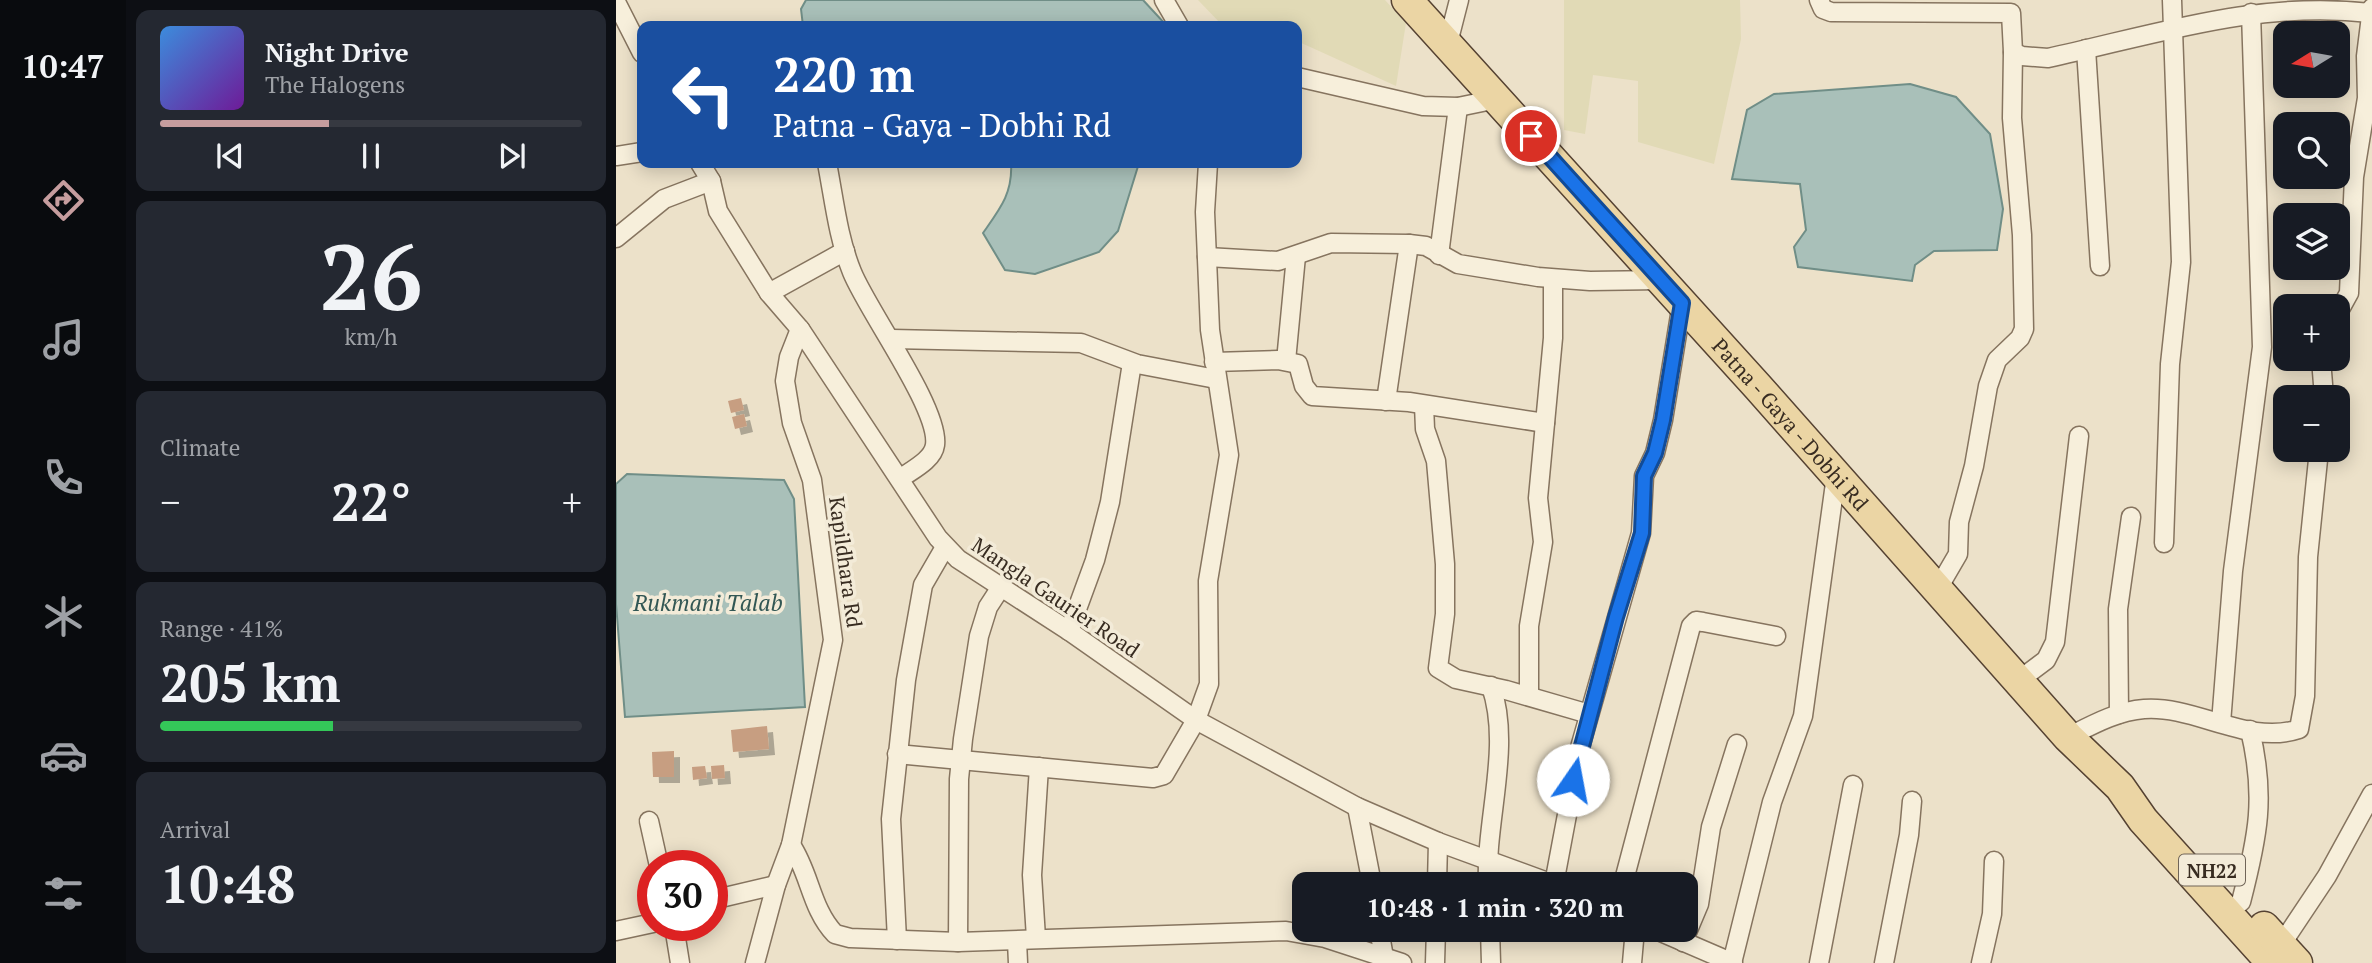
<!DOCTYPE html>
<html lang="en">
<head>
<meta charset="utf-8">
<style>
  body { margin:0; font-family:"PT Serif",serif; background:#242831; color:#f1f3f6; height:100vh; display:flex; flex-direction:column; font-size:26px; white-space:nowrap }
  * { box-sizing:border-box; margin:0 }
  p { font-size:23px; color:#9ea1a6 }
  .icon { flex:none; width:38px; height:38px; fill:none; stroke:currentColor; stroke-width:2; stroke-linecap:round; stroke-linejoin:round }
  .map { position:relative; flex:1; overflow:hidden }
  .panel { display:flex; flex-direction:column; gap:10px; padding:10px; background:#0d0f14; width:490px }
  .panel>* { flex:none }
  .guide { position:absolute; left:21px; top:21px; width:665px; height:147px; border-radius:14px; box-shadow:0 4px 18px #0003; background:#1a4fa0; color:#fff; overflow:hidden }
  .needle { width:46px; rotate:259deg }
  .fabs { position:absolute; left:1657px; top:21px; display:grid; gap:14px }
  .fabs a { display:grid; place-items:center; width:77px; height:77px; border-radius:14px; background:#171b24; box-shadow:0 4px 18px #0003; font-size:35px }
  .speed { position:absolute; left:21px; top:850px; display:flex; gap:14px; font-size:35px; font-weight:700; text-align:center }
  .speed>* { display:grid; place-content:center; width:91px; height:91px; border-radius:50%; background:#171b24; box-shadow:0 4px 18px #0003; line-height:1 }
  .speed .limit { border:10px solid #d22; background:#fff; color:#111 }
  .pin { position:absolute; display:grid; place-items:center; width:60px; height:60px; color:#fff; margin:-30px; border:4px solid #fff; border-radius:50%; box-shadow:0 2px 7px #0007 }
  .me { position:absolute; width:77px; margin:-38px; rotate:12deg; stroke-linejoin:round; filter:drop-shadow(0 0 5px #0008) }
  .turn { display:flex; align-items:center; gap:24px; height:147px; padding:0 21px; font-size:32px }
  .turn .icon { width:91px; height:91px; stroke-width:2.5 }
  .turn b { display:block; font-size:49px; line-height:60px }
  .big { font-size:52px; font-weight:700; line-height:1.1 }
  .panel .card { flex:1; display:flex; flex-direction:column; justify-content:center; gap:10px; min-width:0; padding:0 24px; border-radius:14px; background:#242831 }
  .panel .dial { align-items:center; gap:0 }
  .dial b { font-size:91px; line-height:1 }
  .song { display:flex; align-items:center; gap:21px }
  .cover { width:84px; height:84px; border-radius:10px; background:linear-gradient(135deg,hsl(210 70% 55%),hsl(280 70% 35%)) }
  .played { height:7px; border-radius:4px; background:linear-gradient(90deg,#c69d9e 40%,#363941 40%) }
  .keys { display:flex; justify-content:space-around; direction:ltr }
  .heat { display:flex; justify-content:space-between; align-items:center; font-size:38px; direction:ltr }
  .charge { height:10px; border-radius:5px; background:linear-gradient(90deg,#34c759 41%,#363941 0) }
  .trip { position:absolute; left:676px; top:872px; width:406px; height:70px; border-radius:14px; background:#171b24; box-shadow:0 4px 18px #0003; font-weight:700; line-height:70px; text-align:center }
  main { display:flex; flex:1; min-height:0 }
  .menu { display:flex; flex-direction:column; width:126px; justify-content:space-around; align-items:center; background:#090b0e; color:#9ea1a6 }
  .menu .icon { width:49px; height:49px }
  .menu .on { color:#c69d9e }
  .menu b { font-size:32px; color:#f1f3f6 }
  .map>svg:first-child { display:block }
</style>
</head>
<body>
<main>
<nav class="menu">
<b>10:47</b>
<svg class="icon on" aria-label="directions" viewBox="0 0 24 24"><path d="M12 3l9 9-9 9-9-9zM9 14v-3h6M13 9l2 2-2 2"/></svg>
<svg class="icon" aria-label="music" viewBox="0 0 24 24"><path d="M9 18V5l10-2v13"/><circle cx="6" cy="18" r="3"/><circle cx="16" cy="16" r="3"/></svg>
<svg class="icon" aria-label="phone" viewBox="0 0 24 24"><path d="M5 4h4l2 5-3 2q2 4 5 5l2-3 5 2v4C11 20 4 13 5 4z"/></svg>
<svg class="icon" aria-label="climate" viewBox="0 0 24 24"><path d="M12 3v18M4 7l16 10M4 17L20 7"/></svg>
<svg class="icon" aria-label="car" viewBox="0 0 24 24"><path d="M5 17H2v-5l4-1 3-4h7l3 4 3 1v5h-3M9 17h6M6 11h13"/><circle cx="7" cy="17" r="2"/><circle cx="17" cy="17" r="2"/></svg>
<svg class="icon" aria-label="filters" viewBox="0 0 24 24"><path d="M4 7h16M4 17h16"/><circle cx="9" cy="7" r="2"/><circle cx="15" cy="17" r="2"/></svg>
</nav>
<section class="panel">
<div class="card">
<div class="song"><i class="cover"></i><div><b>Night Drive</b><p>The Halogens</p></div></div>
<div class="played"></div>
<div class="keys"><svg class="icon" aria-label="previous" viewBox="0 0 24 24"><path d="M18 5L8 12l10 7zM5 5v14"/></svg><svg class="icon" aria-label="pause" viewBox="0 0 24 24"><path d="M8 5v14M16 5v14"/></svg><svg class="icon" aria-label="next" viewBox="0 0 24 24"><path d="M6 5l10 7-10 7zM19 5v14"/></svg></div>
</div>
<div class="card dial"><b>26</b><p>km/h</p></div>
<div class="card"><p>Climate</p>
<div class="heat"><a>−</a><b class="big">22°</b><a>+</a></div>
</div>
<div class="card"><p>Range · 41%</p><b class="big">205 km</b><div class="charge"></div></div>
<div class="card"><p>Arrival</p><b class="big">10:48</b></div>
</section>
<div class="map">
<svg width="1756" height="963" viewBox="0 0 1756 963">
  <defs>
    <filter id="shadow"><feDropShadow dx="6" dy="6" stdDeviation="0" flood-color="#0004"/></filter>
  </defs>
  <rect width="100%" height="100%" fill="#ece1c9"/>
  <g fill="#e1dab6">
    <polygon points="582,0 769,0 790,23 780,86 681,41 681,26 607,26"/>
    <polygon points="948,0 1124,0 1125,39 1098,164 1022,142 1022,81 977,75 969,134 948,130"/>
  </g>
  <g fill="#a9c0b9" stroke="#708e87" stroke-width="2">
    <polygon points="190,0 527,0 551,26 187,26 185,9"/>
    <polygon points="1294,84 1340,97 1374,134 1387,209 1381,250 1318,251 1299,265 1296,281 1182,267 1178,247 1190,230 1184,184 1116,179 1131,110 1158,94"/>
    <path d="M395 163H523L502 231 483 252 419 274 389 270 367 233C384 209 397 193 395 163Z"/>
    <polygon points="11,474 168,480 178,499 189,707 9,717 0,604 0,484"/>
  </g>
  <g fill="#c79e81" filter="url(#shadow)">
    <polygon points="125,398 128,410 115,413 112,401"/>
    <polygon points="128,414 131,426 119,429 116,417"/>
    <polygon points="151,726 153,749 117,752 115,730"/>
    <polygon points="58,751 58,777 37,777 36,752"/>
    <polygon points="108,765 109,778 96,779 95,766"/>
    <polygon points="89,766 91,778 77,780 76,767"/>
  </g>
  <g fill="none" stroke-linecap="round" stroke-linejoin="round">
    <g stroke="#86745f" stroke-width="21">
      <g id="street">
        <polyline points="548,0 563,26"/>
        <path d="M1203 0 1207 9 1215 12 1395 13 1397 52 1406 56 1432 58C1542 34 1641 0 1755 13"/>
        <polyline points="0,2 26,53"/>
        <polyline points="832,43 843,0"/>
        <polyline points="1470,49 1484,266"/>
        <polyline points="681,77 807,106 842,107 881,99"/>
        <polyline points="0,156 26,152"/>
        <polyline points="84,163 95,181 102,211 153,293 184,329 322,538 342,559 453,631 580,720 741,807 822,842 937,884"/>
        <path d="M211 163C218 199 222 238 236 272 251 310 324 409 319 445 317 460 296 470 285 478"/>
        <polyline points="0,238 48,199 95,181"/>
        <polyline points="823,255 842,107"/>
        <polyline points="591,257 662,261 715,243 793,244 810,246 842,264 922,277 974,281 1045,280"/>
        <polyline points="153,293 229,251"/>
        <polyline points="1722,313 1733,293 1738,177 1751,98 1750,56 1756,8"/>
        <polyline points="276,339 465,343 521,364 600,379"/>
        <polyline points="1705,359 1708,397"/>
        <polyline points="670,361 680,256"/>
        <polyline points="598,362 662,360 682,364 688,386 696,396 793,402 929,423"/>
        <polyline points="770,401 793,244"/>
        <polyline points="808,405 809,429 820,461 829,564 829,614 822,668 840,679 890,690 973,714"/>
        <polyline points="1548,543 1554,364 1565,262 1556,0"/>
        <polyline points="385,587 372,607 363,636 347,739 343,779 342,942 670,931 709,938 786,963"/>
        <polyline points="1321,590 1342,554 1343,522 1358,466 1372,386 1381,360 1404,338 1408,329 1406,235 1396,118 1397,52"/>
        <polyline points="453,631 479,560 494,502 516,363"/>
        <polyline points="1402,681 1430,660 1439,642 1463,436"/>
        <polyline points="913,696 913,626 927,542 922,498 937,338 937,279"/>
        <polyline points="1503,714 1502,609 1515,517"/>
        <polyline points="1605,723 1617,571 1646,347 1635,13"/>
        <path d="M1452 737C1476 725 1501 711 1528 709 1579 705 1632 746 1683 729L1689 696 1692 557 1703 450"/>
        <polyline points="281,754 537,778 548,775 580,720 593,684 592,581 613,455 594,330 589,212 592,163"/>
        <polyline points="741,807 756,884"/>
        <polyline points="33,821 43,866"/>
        <polyline points="175,845 217,640 196,480 176,423 169,381 173,357 184,329"/>
        <polyline points="821,884 822,842"/>
        <path d="M872 884C869 820 896 747 875 686"/>
        <polyline points="938,884 963,751 1025,533 1028,476 1039,453 1047,420 1066,303"/>
        <polyline points="1007,884 1075,626 1080,621 1087,622 1160,636"/>
        <polyline points="96,900 160,885"/>
        <path d="M1625 902C1642 836 1650 797 1634 730"/>
        <polyline points="58,926 64,963"/>
        <polyline points="763,929 769,963"/>
        <polyline points="874,929 875,963"/>
        <polyline points="1038,929 1117,963"/>
        <polyline points="0,931 37,923"/>
        <polyline points="420,938 416,875 423,767"/>
        <polyline points="281,940 275,819 290,680 307,585 329,547"/>
        <polyline points="401,941 402,963"/>
        <polyline points="1067,942 1083,904 1095,827 1121,744"/>
        <polyline points="1665,945 1711,876 1756,794"/>
        <path d="M139 963 160 885 175 845C194 873 195 909 219 934L234 938 342 942"/>
        <polyline points="819,963 820,929"/>
        <polyline points="1016,963 1019,929"/>
        <polyline points="1116,963 1156,802 1187,716 1220,476"/>
        <polyline points="1203,963 1237,785"/>
        <polyline points="1268,963 1293,835 1296,801"/>
        <polyline points="1365,963 1376,914 1378,861"/>
      </g>
    </g>
    <g stroke="#554232" stroke-width="33">
      <g id="primary">
        <path id="s1" d="M791 0 1142 387 1452 737 1504 787 1527 820 1656 963"/>
        <polyline points="1648,927 1681,963"/>
      </g>
    </g>
    <use href="#street" stroke="#f7efdb" stroke-width="18"/>
    <use href="#primary" stroke="#ebd5a4" stroke-width="30"/>
  </g>
  <g fill="none" stroke-linecap="round" stroke-linejoin="round">
    <g stroke="#114b97" stroke-width="18">
      <polyline id="route" points="915,136 1066,303 1047,420 1039,453 1028,476 1026,533 1000,617 957,780"/>
    </g>
    <use href="#route" stroke="#1a73e8" stroke-width="12"/>
  </g>
  <g text-anchor="middle" dominant-baseline="central" stroke-width="7" stroke-linejoin="round" paint-order="stroke">
    <rect fill="#f3ebd8" stroke="#706558" stroke-width="2" x="1563" y="854.5" width="66" height="31" rx="5"/>
    <g font-size="19" font-weight="bold" fill="#382c21">
      <text x="1596" y="870">NH22</text>
    </g>
    <g font-size="21" fill="#382c21" stroke="#f3ebd8">
      <text stroke="none"><textPath href="#s1" startOffset="572">Patna - Gaya - Dobhi Rd</textPath></text>
      <text transform="translate(230 562) rotate(82)">Kapildhara Rd</text>
      <text transform="translate(440 597) rotate(34)">Mangla Gaurier Road</text>
    </g>
    <g font-size="23" font-style="italic" fill="#325754" stroke="#f3ebd8">
      <text x="92" y="602">Rukmani Talab</text>
    </g>
  </g>
</svg>
<div class="fabs">
<a><svg class="needle" viewBox="-14 -14 28 28"><path d="M0-13l5 13h-10z" fill="#e53935"/><path d="M0 13l5-13h-10z" fill="#9ea1a6"/></svg></a>
<a><svg class="icon" aria-label="search" viewBox="0 0 24 24"><circle cx="10" cy="10" r="6"/><path d="M15 15l6 6"/></svg></a>
<a><svg class="icon" aria-label="layers" viewBox="0 0 24 24"><path d="M12 4l9 5-9 5-9-5zM3 14l9 5 9-5"/></svg></a>
<a>+</a>
<a>−</a>
</div>
<div class="speed"><div class="limit">30</div></div>
<div class="pin" style="left:915px;top:136px;background:#d93025"><svg class="icon" aria-label="arrive" viewBox="0 0 24 24"><path d="M6 21V4h12l-3 4 3 4H6"/></svg></div>
<svg class="me" style="left:957px;top:780px" viewBox="-20 -20 40 40"><circle r="19" fill="#fff"/><path d="M0-13L10 11 0 6-10 11z" fill="#1a73e8"/></svg>
<div class="trip">10:48 · 1 min · 320 m</div>
<div class="guide">
<div class="turn"><svg class="icon" aria-label="left" viewBox="0 0 24 24"><path d="M17 20v-9H6M10 6l-5 5 5 5"/></svg><div><b>220 m</b>Patna - Gaya - Dobhi Rd</div></div>
</div>
</div>
</main>
</body>
</html>
